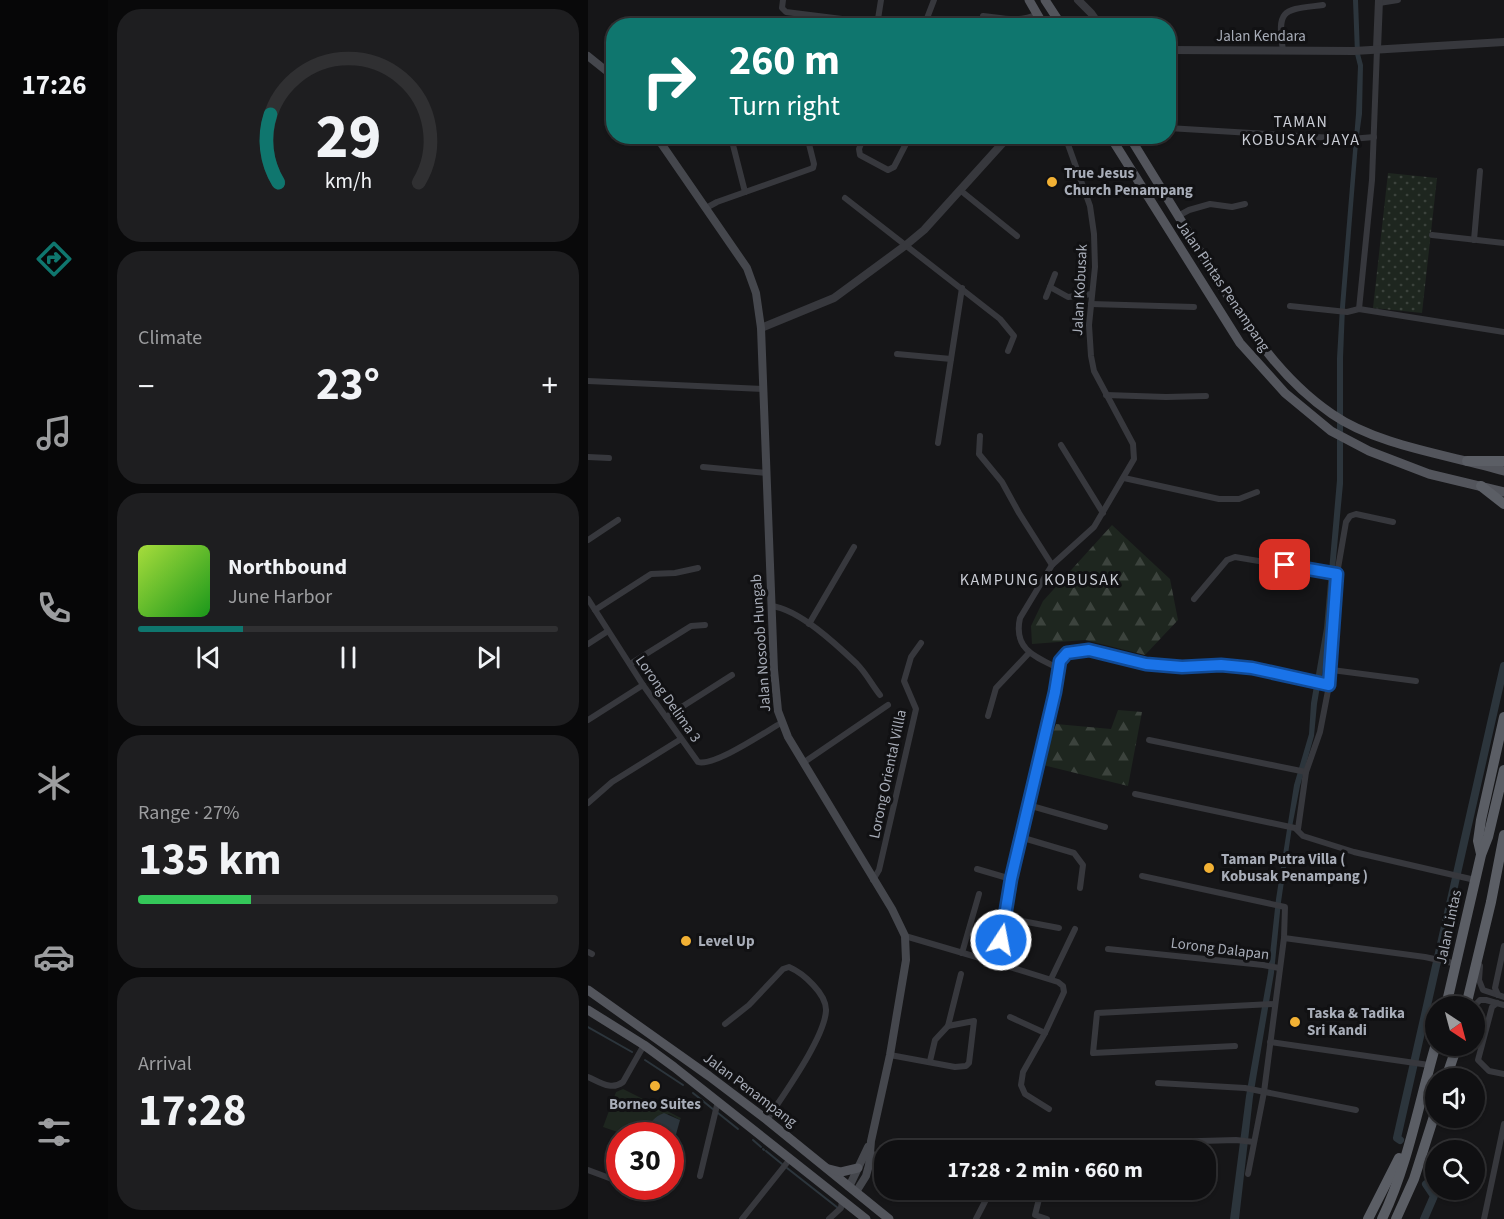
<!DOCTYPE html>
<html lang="en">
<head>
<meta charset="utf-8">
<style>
  body { margin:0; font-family:"Source Sans 3",sans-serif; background:#1e1e20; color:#f1f3f6; height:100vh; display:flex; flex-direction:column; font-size:22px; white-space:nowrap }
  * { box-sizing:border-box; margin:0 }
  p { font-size:20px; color:#9c9d9f }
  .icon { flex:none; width:33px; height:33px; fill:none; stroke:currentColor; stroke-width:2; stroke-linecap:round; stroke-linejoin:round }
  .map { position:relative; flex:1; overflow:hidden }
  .sheet { display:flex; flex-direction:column; gap:9px; padding:9px; background:#09090a; width:480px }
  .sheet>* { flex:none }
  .top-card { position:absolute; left:18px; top:18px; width:570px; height:126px; border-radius:24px; box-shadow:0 2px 4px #0004,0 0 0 2px #303032; background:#0f766e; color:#fff; overflow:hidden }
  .needle { width:39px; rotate:144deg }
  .fabs { position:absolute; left:837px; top:996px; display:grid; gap:12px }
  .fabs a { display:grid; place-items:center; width:60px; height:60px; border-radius:50%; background:#101012; box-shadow:0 2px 4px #0004,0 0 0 2px #303032; font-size:30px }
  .speed { position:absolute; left:18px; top:1122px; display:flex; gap:12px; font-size:30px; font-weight:700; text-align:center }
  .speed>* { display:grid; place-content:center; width:78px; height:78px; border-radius:50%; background:#101012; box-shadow:0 2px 4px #0004,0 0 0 2px #303032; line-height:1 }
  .speed .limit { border:9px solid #d22; background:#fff; color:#111 }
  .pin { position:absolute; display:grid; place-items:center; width:51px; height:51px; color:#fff; margin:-26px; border-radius:12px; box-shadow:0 3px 9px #0006 }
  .me { position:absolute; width:66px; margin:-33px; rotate:11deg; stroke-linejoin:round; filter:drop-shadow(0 0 4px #0008) }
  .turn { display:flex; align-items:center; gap:21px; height:126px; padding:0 24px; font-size:27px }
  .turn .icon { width:78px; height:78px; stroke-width:2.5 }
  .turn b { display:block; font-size:42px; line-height:51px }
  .big { font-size:45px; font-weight:700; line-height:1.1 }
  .sheet .widget { flex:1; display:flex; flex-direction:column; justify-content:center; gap:9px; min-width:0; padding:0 21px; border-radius:24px; background:#1e1e20 }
  .sheet .dial { align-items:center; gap:0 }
  .dial svg { height:156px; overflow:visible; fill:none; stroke:#303032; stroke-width:7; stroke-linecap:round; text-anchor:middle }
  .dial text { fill:#f1f3f6; stroke:none }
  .song { display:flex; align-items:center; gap:18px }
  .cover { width:72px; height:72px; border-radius:9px; background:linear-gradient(135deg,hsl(80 70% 55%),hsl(120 70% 35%)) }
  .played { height:6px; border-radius:3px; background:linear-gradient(90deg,#0f766e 25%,#303032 25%) }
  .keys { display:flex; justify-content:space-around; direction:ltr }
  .heat { display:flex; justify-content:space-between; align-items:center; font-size:33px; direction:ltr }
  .charge { height:9px; border-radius:4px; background:linear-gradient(90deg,#34c759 27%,#303032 0) }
  .trip { position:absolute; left:286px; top:1140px; width:342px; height:60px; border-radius:24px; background:#101012; box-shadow:0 2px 4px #0004,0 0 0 2px #303032; font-weight:700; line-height:60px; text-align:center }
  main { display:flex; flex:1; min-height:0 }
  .dock { display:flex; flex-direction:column; width:108px; justify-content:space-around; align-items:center; background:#060607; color:#9c9d9f }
  .dock .icon { width:42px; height:42px }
  .dock .on { color:#0f766e }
  .dock b { font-size:27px; color:#f1f3f6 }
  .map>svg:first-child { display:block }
</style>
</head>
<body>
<main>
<nav class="dock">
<b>17:26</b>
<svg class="icon on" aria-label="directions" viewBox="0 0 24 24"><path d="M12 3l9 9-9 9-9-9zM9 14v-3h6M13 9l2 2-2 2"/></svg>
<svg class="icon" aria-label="music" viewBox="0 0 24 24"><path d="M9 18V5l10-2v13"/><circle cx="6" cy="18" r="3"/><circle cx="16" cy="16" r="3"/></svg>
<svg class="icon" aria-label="phone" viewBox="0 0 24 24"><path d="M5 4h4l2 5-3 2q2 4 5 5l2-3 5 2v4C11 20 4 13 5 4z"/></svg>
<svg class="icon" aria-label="climate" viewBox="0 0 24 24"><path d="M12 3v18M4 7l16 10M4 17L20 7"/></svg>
<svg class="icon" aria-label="car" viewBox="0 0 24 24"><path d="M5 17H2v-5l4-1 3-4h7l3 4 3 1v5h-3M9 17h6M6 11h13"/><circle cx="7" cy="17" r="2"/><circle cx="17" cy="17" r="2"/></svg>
<svg class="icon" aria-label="filters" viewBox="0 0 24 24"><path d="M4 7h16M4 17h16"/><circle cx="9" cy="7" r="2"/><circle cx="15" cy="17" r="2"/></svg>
</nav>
<section class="sheet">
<div class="widget dial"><svg viewBox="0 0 100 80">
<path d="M14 69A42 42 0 1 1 86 69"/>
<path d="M14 69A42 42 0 0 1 10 34" stroke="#0f766e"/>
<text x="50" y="56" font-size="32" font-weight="700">29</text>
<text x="50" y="72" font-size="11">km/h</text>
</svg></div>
<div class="widget"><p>Climate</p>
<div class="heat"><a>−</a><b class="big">23°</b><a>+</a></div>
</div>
<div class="widget">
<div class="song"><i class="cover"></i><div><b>Northbound</b><p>June Harbor</p></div></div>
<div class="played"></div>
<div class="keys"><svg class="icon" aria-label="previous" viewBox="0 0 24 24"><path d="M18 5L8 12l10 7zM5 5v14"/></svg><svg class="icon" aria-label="pause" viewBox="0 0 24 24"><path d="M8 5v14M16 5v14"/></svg><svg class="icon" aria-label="next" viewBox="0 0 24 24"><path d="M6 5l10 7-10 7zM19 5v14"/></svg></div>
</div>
<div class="widget"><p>Range · 27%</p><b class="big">135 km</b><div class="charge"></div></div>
<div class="widget"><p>Arrival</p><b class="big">17:28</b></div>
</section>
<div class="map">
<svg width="916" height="1219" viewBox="0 0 916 1219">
  <defs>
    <pattern id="forest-firs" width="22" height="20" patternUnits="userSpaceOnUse" patternTransform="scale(1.5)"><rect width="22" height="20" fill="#1e261f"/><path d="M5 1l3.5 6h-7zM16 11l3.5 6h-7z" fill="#3c433d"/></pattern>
    <pattern id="park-dots" width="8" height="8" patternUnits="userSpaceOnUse" patternTransform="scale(1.5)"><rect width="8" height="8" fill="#1e261f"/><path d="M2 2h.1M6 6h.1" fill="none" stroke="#3c433d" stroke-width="1.8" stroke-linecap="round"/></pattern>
  </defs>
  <rect width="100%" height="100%" fill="#161618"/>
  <path fill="#1e261f" d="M35 1089 93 1118 92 1120 81 1114C70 1119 58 1121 59 1135H38L15 1127 28 1092Z"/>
  <g fill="url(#forest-firs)">
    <polygon points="524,525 582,579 590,620 557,655 497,640 444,644 443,626 455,601"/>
    <polygon points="530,710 554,712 540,786 455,765 468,724 523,729"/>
  </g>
  <polygon fill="url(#park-dots)" points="800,173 849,178 834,313 785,308"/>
  <g fill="#2c353c">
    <polygon points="765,0 770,0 772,54 775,65 774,114 770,143 757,307 755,358 755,484 741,633 729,704 726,736 712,786 704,827 693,902 686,973 665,1097 651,1219 642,1219 658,1096 680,973 688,899 706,785 721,734 723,703 736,628 749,480 749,358 752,307 768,114 770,66 767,54"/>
    <path d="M76 1113 92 1120 84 1149 82 1136 59 1135C58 1125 67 1116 76 1113Z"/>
  </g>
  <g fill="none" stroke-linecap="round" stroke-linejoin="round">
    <g stroke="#2c353c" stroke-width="2">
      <polyline points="0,1027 44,1052"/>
      <polyline points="57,1060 95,1085"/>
      <polyline points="105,1093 126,1110"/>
      <polyline points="130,1113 150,1129"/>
      <polyline points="165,1140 173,1147"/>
      <polyline points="175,1149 176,1150"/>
      <polyline points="178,1151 194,1164"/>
      <polyline points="199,1168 250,1208"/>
    </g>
    <g stroke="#2c353c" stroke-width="8">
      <polyline points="812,1140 809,1138 916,666"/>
      <polyline points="836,1219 846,1196 838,1184"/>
    </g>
    <g stroke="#37383d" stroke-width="6">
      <polyline points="195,0 194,8 198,12 286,23 290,19 293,0"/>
      <polyline points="791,3 810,0"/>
      <path d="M395 16C414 18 431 23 450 14"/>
      <polyline points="336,26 346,0"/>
      <path d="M695 50C688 7 697 10 735 5"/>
      <polyline points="580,128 763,139 786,137"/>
      <polyline points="139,136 145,145 157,192"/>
      <polyline points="276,136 271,149 272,155 300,170 306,167 322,136"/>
      <polyline points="372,190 429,236"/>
      <polyline points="257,198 412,319 426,336 420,351"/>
      <polyline points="118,208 129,202 225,168 226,164 219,136"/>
      <polyline points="590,216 601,210 622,204 644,207 657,204"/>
      <polyline points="844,235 916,243"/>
      <polyline points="886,240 892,171"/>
      <polyline points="462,287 480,297 504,294"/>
      <polyline points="458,297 467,274"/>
      <polyline points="503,304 606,307"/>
      <polyline points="702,306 759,312 771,309 916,332"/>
      <polyline points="771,309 784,180 789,49"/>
      <polyline points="309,354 363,359"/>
      <polyline points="0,381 175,389"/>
      <polyline points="518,395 578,397 618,396"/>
      <polyline points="392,436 391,454 414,482 431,513 464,565"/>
      <polyline points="350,443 374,288"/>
      <polyline points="473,445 515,513"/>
      <polyline points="0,457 21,458"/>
      <polyline points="115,467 178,473"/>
      <polyline points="536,478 631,499 651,499 669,492"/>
      <polyline points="0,540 30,520"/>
      <path d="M0 599 55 685 110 762C126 767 177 732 193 723"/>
      <polyline points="606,599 639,560 647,557 749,574"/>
      <path d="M183 606C211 609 249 645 269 664 278 673 284 685 292 695"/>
      <polyline points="7,610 63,574 87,573 110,568"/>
      <polyline points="221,624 266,547"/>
      <polyline points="0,644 20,631"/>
      <polyline points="42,664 103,626 117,625"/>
      <path d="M470 668C447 657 425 649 432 618L464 565 506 527 546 459 545 444 506 371 503 356 501 325 507 267 506 234 502 206 477 136"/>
      <polyline points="744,670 749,574 758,522 762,516 768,514 805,522"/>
      <polyline points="400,716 408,688 441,653"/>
      <polyline points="78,717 144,675"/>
      <polyline points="0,720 55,685"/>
      <polyline points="561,740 718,772"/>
      <polyline points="215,763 300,705"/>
      <polyline points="547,794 707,828 715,836 766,852 887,880"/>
      <polyline points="0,803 24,782 93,739"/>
      <polyline points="440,805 517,827"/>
      <polyline points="710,829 718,772 732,732 744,670 828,681"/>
      <polyline points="432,837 486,853 495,865 492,888"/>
      <polyline points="389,869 423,879"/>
      <polyline points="554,876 697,907 696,938"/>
      <polyline points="285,880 291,870 328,709 316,681 323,657 333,643"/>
      <polyline points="418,918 471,928"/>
      <path d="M317 936 409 963 432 837 467 692C470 676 467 665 479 653L501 650 558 664 594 667 633 665 664 668 741 685"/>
      <polyline points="520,949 675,965 691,968"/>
      <polyline points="0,952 4,954"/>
      <polyline points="374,953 391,894"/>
      <polyline points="409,963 470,982 475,986 476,992 457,1033 435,1072 433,1085 437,1094 461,1109"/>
      <polyline points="892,966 891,980 895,990 916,997"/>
      <polyline points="463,979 487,929"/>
      <polyline points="910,995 907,988 916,946"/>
      <polyline points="909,1003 904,1007 890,1060 901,1071 916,1074"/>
      <polyline points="886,1006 892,1000 898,1000 916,1005"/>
      <polyline points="422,1017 457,1033"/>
      <path d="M137 1024 161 1005 195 969 201 967C215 973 239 994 238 1011 236 1039 195 1095 179 1120"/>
      <polyline points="682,1042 841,1065"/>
      <polyline points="647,1046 505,1053 509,1013 686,1004"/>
      <polyline points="302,1055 367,1067 378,1066 381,1063 386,1021 360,1026"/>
      <polyline points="342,1061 347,1040 360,1026 373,974"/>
      <path d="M0 1077C12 1082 23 1091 35 1082L56 1045"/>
      <polyline points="570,1083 657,1088 768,1110"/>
      <polyline points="506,1144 648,1140 666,1142"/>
      <polyline points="282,1154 297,1156"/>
      <polyline points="0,1170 32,1182"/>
      <polyline points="660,1174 676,1092 696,938 837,957 869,964"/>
      <polyline points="112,1176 130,1101"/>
      <polyline points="43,1186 58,1192"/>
      <polyline points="435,1190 449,1192 451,1199 447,1215 459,1219"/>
      <polyline points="154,1219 202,1159"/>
      <polyline points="241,1219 253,1208 254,1200"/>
      <polyline points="388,1219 403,1190"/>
      <polyline points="896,1219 916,1124"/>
    </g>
    <g stroke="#37383d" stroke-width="8">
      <polyline points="490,0 503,13 512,26"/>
      <polyline points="789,49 791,0"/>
      <polyline points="580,50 766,51 916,42"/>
      <polyline points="173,328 246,298 318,245 336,230 421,136"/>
    </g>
    <g stroke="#45474d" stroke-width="8">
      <polyline points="0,56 26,77"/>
      <polyline points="68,136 159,268 168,293 173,328 186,670 190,711 200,737 304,909 317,936 318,960 302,1055 283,1141 281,1165 278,1176 268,1192"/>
      <polyline points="261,1187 280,1147"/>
    </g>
    <g stroke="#53555c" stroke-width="9">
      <polyline points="441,0 456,26"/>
      <polyline points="457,0 474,26"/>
      <polyline points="522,136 652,343 697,393 743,431 781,451 841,474 916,492"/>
      <path d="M541 136C565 175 589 214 613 253 650 312 685 374 744 414 790 446 862 455 916 471"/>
      <polyline points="0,990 121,1076 179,1120 301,1219"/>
      <polyline points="0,1010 56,1045 86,1067 278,1219"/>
      <polyline points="241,1169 253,1172 270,1168"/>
    </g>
    <g stroke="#5b5e65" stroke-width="10">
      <polyline points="879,461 916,461"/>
      <polyline points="893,486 916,504"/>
      <polyline points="893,854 890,841 893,820 916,717"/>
      <polyline points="858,1006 893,855 900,837 916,770"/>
      <polyline points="878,1006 903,902 916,835"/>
      <polyline points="858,1078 869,1046"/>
      <polyline points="780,1219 811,1158"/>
      <path d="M794 1219C820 1165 831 1102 848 1044"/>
      <polyline points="808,1219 826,1179 848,1110"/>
    </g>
  </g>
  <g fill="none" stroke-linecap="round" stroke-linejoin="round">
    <g stroke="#114b97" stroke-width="15">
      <polyline id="route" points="413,940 423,879 467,692 472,661 479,653 501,650 558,664 594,667 633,665 664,668 741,685 749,574 697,565"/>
    </g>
    <use href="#route" stroke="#1a73e8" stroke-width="10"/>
  </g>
  <g fill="#f2b134" stroke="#111113" stroke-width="2">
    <circle cx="464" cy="182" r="6"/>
    <circle cx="621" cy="868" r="6"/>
    <circle cx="98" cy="941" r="6"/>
    <circle cx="707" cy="1022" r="6"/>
    <circle cx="67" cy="1086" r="6"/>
  </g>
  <g text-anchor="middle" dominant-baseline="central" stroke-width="6" stroke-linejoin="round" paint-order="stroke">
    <g font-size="15" fill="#a8adb8" stroke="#111113">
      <text x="673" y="36">Jalan Kendara</text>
      <text transform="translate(635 286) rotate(56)">Jalan Pintas Penampang</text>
      <text transform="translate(492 290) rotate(-87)">Jalan Kobusak</text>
      <text transform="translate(173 643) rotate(-94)">Jalan Nosoob Hungab</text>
      <text transform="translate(80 699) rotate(55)">Lorong Delima 3</text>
      <text transform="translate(300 774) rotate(-78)">Lorong Oriental Villla</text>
      <text transform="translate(861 927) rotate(-78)">Jalan Lintas</text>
      <text transform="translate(632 949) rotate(7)">Lorong Dalapan</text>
      <text transform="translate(162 1090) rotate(37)">Jalan Penampang</text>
    </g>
    <g font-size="15" font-weight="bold" fill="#a8adb8" stroke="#111113" text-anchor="start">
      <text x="476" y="173">True Jesus<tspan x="476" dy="17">Church Penampang</tspan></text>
      <text x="633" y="859">Taman Putra Villa (<tspan x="633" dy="17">Kobusak Penampang )</tspan></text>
      <text x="110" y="941">Level Up</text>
      <text x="719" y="1013">Taska &amp; Tadika<tspan x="719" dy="17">Sri Kandi</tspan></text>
      <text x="67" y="1104" text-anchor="middle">Borneo Suites</text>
    </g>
    <g font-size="16" letter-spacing="1.5" fill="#c9ccd4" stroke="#111113">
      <text x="713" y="122">TAMAN<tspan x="713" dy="18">KOBUSAK JAYA</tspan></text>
      <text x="452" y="580">KAMPUNG KOBUSAK</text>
    </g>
  </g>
</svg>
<div class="fabs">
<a><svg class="needle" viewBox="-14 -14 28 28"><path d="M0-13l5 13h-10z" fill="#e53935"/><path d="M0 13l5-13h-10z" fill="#9c9d9f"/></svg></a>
<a><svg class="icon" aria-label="sound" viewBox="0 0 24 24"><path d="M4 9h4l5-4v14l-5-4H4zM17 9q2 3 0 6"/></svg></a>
<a><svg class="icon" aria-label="search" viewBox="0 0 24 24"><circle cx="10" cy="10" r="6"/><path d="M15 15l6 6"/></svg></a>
</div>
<div class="speed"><div class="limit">30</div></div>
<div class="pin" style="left:697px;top:565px;background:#d93025"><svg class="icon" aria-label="arrive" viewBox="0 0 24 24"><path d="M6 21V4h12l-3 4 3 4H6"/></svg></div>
<svg class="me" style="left:413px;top:940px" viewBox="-20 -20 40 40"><circle r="17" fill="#1a73e8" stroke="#fff" stroke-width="3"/><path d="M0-11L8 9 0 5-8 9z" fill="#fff"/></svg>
<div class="trip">17:28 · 2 min · 660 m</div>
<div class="top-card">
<div class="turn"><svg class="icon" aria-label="right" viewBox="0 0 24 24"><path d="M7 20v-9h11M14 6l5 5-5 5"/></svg><div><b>260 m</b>Turn right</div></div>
</div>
</div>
</main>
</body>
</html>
